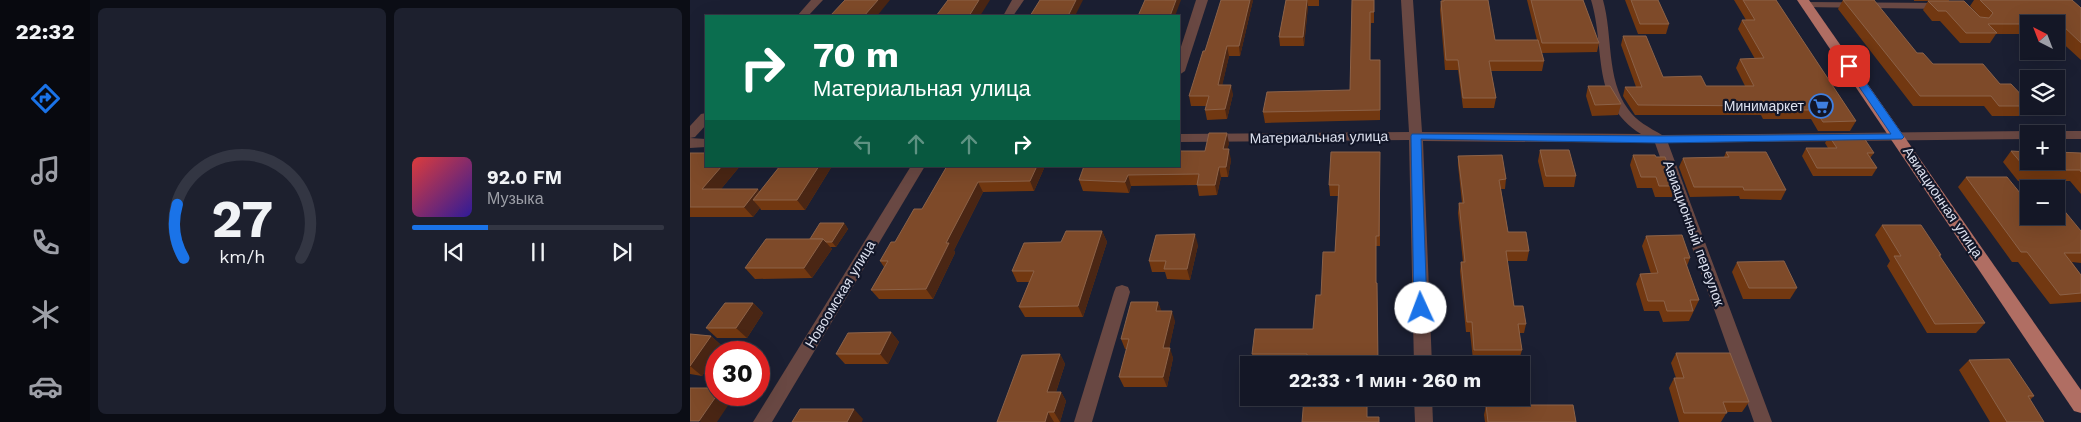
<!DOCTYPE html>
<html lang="ru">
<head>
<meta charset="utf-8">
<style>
  body { margin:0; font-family:"Work Sans",sans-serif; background:#1d202e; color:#f1f3f6; height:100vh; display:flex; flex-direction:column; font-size:19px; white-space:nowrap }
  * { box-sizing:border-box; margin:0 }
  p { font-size:16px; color:#9d9fa7 }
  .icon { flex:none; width:28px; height:28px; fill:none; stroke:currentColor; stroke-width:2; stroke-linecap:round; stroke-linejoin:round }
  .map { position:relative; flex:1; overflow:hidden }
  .side { display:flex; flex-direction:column; gap:8px; padding:8px; background:#0b0d15; width:600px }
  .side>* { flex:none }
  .banner { position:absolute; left:15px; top:15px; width:475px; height:152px; border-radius:0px; box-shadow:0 5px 20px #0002,0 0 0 1px #333643; background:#0b6e4f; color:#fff; overflow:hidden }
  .needle { width:32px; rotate:318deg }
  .controls { position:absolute; left:1330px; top:15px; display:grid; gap:10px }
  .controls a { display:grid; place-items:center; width:45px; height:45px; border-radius:0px; background:#141726; box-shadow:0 5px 20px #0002,0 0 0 1px #333643; font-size:25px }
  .speed { position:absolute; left:15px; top:341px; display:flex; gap:10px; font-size:25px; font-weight:700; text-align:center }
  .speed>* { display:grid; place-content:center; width:65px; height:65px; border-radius:50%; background:#141726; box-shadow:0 5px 20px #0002,0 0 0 1px #333643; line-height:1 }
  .speed .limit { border:8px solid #d22; background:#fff; color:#111 }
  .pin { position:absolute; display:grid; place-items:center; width:42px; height:42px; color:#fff; margin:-21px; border-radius:10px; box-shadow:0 2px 8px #0006 }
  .me { position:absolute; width:55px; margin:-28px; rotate:358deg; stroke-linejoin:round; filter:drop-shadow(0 0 4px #0008) }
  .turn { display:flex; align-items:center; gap:18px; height:105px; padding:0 25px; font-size:22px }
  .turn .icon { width:65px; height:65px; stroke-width:2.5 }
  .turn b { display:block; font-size:35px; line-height:42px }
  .lanes { display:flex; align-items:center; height:48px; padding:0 25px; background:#0003; justify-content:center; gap:25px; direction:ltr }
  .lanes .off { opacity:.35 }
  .side .card { flex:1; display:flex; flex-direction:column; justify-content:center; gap:8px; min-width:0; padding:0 18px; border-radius:8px; background:#1d202e }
  .side .dial { align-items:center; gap:0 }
  .dial svg { height:130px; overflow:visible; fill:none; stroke:#333643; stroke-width:7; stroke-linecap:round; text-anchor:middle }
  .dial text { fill:#f1f3f6; stroke:none }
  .song { display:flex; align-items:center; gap:15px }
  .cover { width:60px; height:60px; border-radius:8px; background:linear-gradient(135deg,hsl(0 70% 55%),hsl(250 70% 35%)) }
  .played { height:5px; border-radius:2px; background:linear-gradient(90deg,#1a73e8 30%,#333643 30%) }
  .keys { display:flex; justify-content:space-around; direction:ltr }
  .side .tiles { flex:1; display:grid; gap:8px; grid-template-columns:repeat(2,1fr) }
  .trip { position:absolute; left:550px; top:356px; width:290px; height:50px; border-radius:0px; background:#141726; box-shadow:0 5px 20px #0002,0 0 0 1px #333643; font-weight:700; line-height:50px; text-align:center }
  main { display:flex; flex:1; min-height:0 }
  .dock { display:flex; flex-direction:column; width:90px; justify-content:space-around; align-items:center; background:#08090f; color:#9d9fa7 }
  .dock .icon { width:35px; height:35px }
  .dock .active { color:#1a73e8 }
  .dock b { font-size:22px; color:#f1f3f6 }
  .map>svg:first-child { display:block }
</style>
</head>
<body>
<main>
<nav class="dock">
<b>22:32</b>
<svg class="icon active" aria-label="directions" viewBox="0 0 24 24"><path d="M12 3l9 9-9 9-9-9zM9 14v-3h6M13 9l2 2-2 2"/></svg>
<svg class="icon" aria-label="music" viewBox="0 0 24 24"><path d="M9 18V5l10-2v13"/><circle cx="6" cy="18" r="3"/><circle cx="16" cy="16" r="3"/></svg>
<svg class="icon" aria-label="phone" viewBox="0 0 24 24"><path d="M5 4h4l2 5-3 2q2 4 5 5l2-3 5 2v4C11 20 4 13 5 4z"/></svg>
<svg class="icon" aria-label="climate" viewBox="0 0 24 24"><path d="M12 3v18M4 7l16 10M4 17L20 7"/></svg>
<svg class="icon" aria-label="car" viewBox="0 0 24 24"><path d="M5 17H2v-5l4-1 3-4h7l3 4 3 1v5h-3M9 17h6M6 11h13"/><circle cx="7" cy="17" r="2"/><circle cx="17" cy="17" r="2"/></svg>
</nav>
<section class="side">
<div class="tiles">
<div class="card dial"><svg viewBox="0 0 100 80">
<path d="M14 69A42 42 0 1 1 86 69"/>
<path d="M14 69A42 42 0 0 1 10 36" stroke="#1a73e8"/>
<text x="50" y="56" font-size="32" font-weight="700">27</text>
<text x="50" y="72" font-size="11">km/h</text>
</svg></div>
<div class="card">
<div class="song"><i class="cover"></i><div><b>92.0 FM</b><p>Музыка</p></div></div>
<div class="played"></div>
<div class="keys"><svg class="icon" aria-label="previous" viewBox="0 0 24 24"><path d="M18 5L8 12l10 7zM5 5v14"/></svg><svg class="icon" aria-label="pause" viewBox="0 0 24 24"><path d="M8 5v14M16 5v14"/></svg><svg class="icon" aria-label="next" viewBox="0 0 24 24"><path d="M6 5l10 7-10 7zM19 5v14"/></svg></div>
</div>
</div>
</section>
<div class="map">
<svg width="1391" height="422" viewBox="0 0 1391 422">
  <rect width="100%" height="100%" fill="#1b1f32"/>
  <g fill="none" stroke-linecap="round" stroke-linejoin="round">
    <polygon fill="#694843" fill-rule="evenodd" points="1116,2 1253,3 1258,6 1253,9 1112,7 1112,3"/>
    <g fill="#694843" fill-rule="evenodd">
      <polygon points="121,0 133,0 118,16 107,16"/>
      <polygon points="322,0 334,0 323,16 313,16"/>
      <polygon points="506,0 518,0 495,71 489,75 489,53"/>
      <path d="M711 0H723L732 132 951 134C900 102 916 49 901 0H913C923 35 916 79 938 109 946 121 960 128 972 135L1339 131 1345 134H1339V139L978 143 1082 422H1064L965 143 733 141 742 365H724L719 140 489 142V134L719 132Z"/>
      <polygon points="16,113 16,125 5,137 0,138 0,126 11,114"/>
      <polygon points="1366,131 1391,131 1391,139 1366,139 1366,134 1360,134"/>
      <polygon points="0,138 16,139 16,147 0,148"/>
      <polygon points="221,166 235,166 82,422 63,422"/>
      <polygon points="432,285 438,287 440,292 402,422 384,422 424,292 426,287"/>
      <polygon points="724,398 742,398 743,422 725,422"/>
    </g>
    <polygon fill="#b06e63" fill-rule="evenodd" points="1107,0 1119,0 1391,390 1391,413 1384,411"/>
  </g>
  <g fill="#723811">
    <polygon points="563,0 550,56 539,56 532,85 543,94 537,119 517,120 515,110 516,106 501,106 499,96 515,51"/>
    <polygon points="596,0 629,0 629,6 618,6 614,46 590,46 589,37"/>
    <polygon points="662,0 684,0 684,23 681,23 680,60 690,60 690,120 575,123 573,112 660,90"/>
    <polygon points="752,0 798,0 805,40 847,40 837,0 893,0 909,43 907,52 852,53 854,61 852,71 801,71 806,98 804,108 773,108 768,70 755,70 750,10 751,1 752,1"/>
    <polygon points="935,0 968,0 979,24 976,34 948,34"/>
    <polygon points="1044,0 1086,0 1166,121 1160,131 1128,131 1121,119 1073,119 1071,115 945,115 933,96 935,87 946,87 931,45 933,36 973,77 1016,86 1055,86 1046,68 1050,59 1065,59 1048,29 1052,20 1056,20"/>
    <polygon points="1153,0 1243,64 1310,84 1341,106 1334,116 1302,116 1294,106 1223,106 1148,9"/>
    <polygon points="1224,0 1259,0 1259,1 1290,17 1291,18 1280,6 1284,0 1382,0 1391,8 1391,60 1366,37 1366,24 1339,24 1339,34 1306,34 1300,43 1270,43 1250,21 1242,21 1233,10 1238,1 1224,1"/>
    <polygon points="898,86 931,104 928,115 902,116 896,96"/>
    <polygon points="1139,136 1184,153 1180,158 1187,168 1182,176 1123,176 1112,156 1116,148 1138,148 1135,143"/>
    <polygon points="539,143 537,149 541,160 538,177 531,177 527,195 509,196 507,185 441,186 439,193 393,191 389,180 515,151"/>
    <polygon points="850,150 886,176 884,187 854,187 848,161"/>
    <polygon points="1321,151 1391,153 1391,194 1380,181 1328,181 1313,162"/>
    <polygon points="690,152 690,246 686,246 686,283 687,283 688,365 617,365 617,363 564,364 562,354 623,329 631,295 645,252 648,196 640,196 639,185"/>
    <polygon points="1036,152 1096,190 1091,200 1050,199 1049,196 1000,197 989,167 993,158 1034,157"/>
    <polygon points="0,153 16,166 50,166 31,189 70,191 90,166 142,166 115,210 71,210 70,208 63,217 0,217"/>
    <polygon points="943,155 986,186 982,197 965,197 962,188 947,188 940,165"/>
    <polygon points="768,156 816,179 815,189 811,189 818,232 839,251 837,261 817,261 824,306 836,324 834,333 829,333 832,350 829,360 783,360 780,332 776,332 770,271 771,262 773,262 768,213 769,203 772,203 768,165"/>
    <polygon points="257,166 355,166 344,191 293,192 264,250 265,253 243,299 189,299 181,290 194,267 190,261 232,209"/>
    <polygon points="1276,177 1339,216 1391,231 1391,263 1382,262 1391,275 1391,302 1360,304 1328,262 1322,262 1268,187"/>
    <polygon points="154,223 158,229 146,247 140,247 142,249 122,278 65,279 55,268"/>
    <polygon points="1192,225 1251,255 1250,257 1295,323 1286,333 1237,333 1197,266 1200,261 1185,235"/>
    <polygon points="412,231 417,242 393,317 335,317 329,307 339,282 327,282 322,271 371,242"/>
    <polygon points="956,236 1000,258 997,266 1009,300 999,321 973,322 969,311 954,311 946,284 950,274 961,274 952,246"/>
    <polygon points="508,245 500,280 477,279 475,272 462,272 459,261"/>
    <polygon points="1047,262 1107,288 1100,299 1053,299 1042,272"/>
    <polygon points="468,302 471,311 485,321 479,348 483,358 477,387 434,387 429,377 437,349 435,349 431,339"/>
    <polygon points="63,303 73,313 57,338 27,338 16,328"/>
    <polygon points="201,332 209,342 198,364 155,364 146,354"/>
    <polygon points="0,334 21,336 32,346 12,376 0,374"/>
    <polygon points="986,353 1059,402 1052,412 1037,412 1031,422 989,422 979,388 984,378 986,378 981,363"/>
    <polygon points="370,354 375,364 366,392 371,392 376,401 370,422 307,422"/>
    <polygon points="1279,360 1344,396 1340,400 1354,422 1300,422 1269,370"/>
    <polygon points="796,405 886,422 795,422 794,415"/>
  </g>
  <g fill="#4a2614">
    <polygon points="188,0 200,0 187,16 174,16"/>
    <polygon points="289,0 300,0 290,16 279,16"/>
    <polygon points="386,0 393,0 385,16 378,16"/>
    <polygon points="486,0 491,0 485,16 480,16"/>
    <polygon points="560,0 563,0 550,56 549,46"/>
    <polygon points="617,0 618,6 614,46 613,37"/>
    <polygon points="537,46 539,56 530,95 528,85"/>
    <polygon points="541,85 543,94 537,119 535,109"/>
    <polygon points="537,133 539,143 535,160 533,149"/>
    <polygon points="539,149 541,160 538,177 536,167"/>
    <polygon points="32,166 50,166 22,200 12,189"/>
    <polygon points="129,166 142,166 115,210 107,200"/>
    <polygon points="347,166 355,166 344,191 340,181"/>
    <polygon points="529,167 531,177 527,195 525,185"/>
    <polygon points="438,175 441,186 439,193 435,182"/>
    <polygon points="288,182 293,192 264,250 265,253 243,299 236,289 256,243"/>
    <polygon points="68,189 77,199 63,200 70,208 63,217 54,207"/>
    <polygon points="154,223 158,229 146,247 142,242"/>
    <polygon points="412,231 417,242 393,317 388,306"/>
    <polygon points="505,234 508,245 500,280 497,269"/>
    <polygon points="133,239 142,249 122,278 114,268"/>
    <polygon points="468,302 472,312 466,311"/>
    <polygon points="63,303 73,313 57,338 46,328"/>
    <polygon points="482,311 485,321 477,358 473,348"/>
    <polygon points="201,332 209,342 198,364 190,354"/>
    <polygon points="21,336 32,346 28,352 26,352 26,355 12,376 0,366"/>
    <polygon points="480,348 483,358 477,387 473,377"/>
    <polygon points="370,354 375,364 363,401 357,392"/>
    <polygon points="371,392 376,401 370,422 364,412"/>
    <polygon points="27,395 40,395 43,398 27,422 11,422 9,421"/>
    <polygon points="164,409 173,419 172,422 157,422"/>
    <polygon points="358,412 364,422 355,422"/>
  </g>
  <g fill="#7e4a29" stroke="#8c6248">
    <polygon points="155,0 188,0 174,16 140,16"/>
    <polygon points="258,0 289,0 279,16 246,16"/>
    <polygon points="350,0 386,0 378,16 340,16"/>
    <polygon points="455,0 486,0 480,16 448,16"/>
    <polygon points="531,0 560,0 549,46 537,46 528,85 541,85 535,109 515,110 519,96 499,96 513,51 515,51"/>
    <polygon points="596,0 617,0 613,37 589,37"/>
    <polygon points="662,0 684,0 684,12 680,12 680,60 690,60 690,110 573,112 577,92 660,90"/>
    <polygon points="754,0 798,0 805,40 848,40 854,61 799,61 806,98 773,98 768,60 756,60 751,1 754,1"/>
    <polygon points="841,0 893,0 909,43 852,43"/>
    <polygon points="941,0 968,0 979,24 950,24"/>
    <polygon points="1053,0 1086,0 1166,121 1133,122 1125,110 1078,110 1075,106 948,105 935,87 952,87 933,36 956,36 973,77 1011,76 1016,86 1064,86 1050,59 1074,58 1052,20 1065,20"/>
    <polygon points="1153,0 1184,0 1227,53 1233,53 1243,64 1293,64 1310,84 1321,84 1339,103 1339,106 1309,106 1301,96 1230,96"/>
    <polygon points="1290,0 1382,0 1391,8 1391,43 1371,24 1298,24 1307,33 1276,33 1256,11 1248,11 1238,1 1274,1 1290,17 1299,18 1303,13"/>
    <polygon points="898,86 920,86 931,104 905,105"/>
    <polygon points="519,133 537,133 533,149 539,149 536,167 529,167 525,185 507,185 509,174 438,175 435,182 389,180 394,166 489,166 489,151 515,151"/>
    <polygon points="1172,135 1184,153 1177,153 1187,168 1127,168 1116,148 1147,148 1139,136"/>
    <polygon points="850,150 879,150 886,176 856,176"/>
    <polygon points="1321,151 1339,152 1339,161 1366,161 1366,152 1391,153 1391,172 1390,170 1337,170"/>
    <polygon points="641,152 690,152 689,236 686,236 686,283 687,283 688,363 677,364 677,365 617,365 617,354 562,354 565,329 623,329 626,295 631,295 633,252 645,252 649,185 639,185"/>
    <polygon points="1036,152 1076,152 1096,190 1054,190 1053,187 1004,187 993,158 1039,157"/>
    <polygon points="0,153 16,153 16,166 32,166 12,189 68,189 54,207 0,207"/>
    <polygon points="812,155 816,179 809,180 818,232 836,232 839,251 816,251 824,306 833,306 836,324 828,324 832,350 784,350 782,322 777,322 771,262 775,262 769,203 774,203 768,156"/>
    <polygon points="943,155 965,155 966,157 975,157 986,186 969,186 966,177 951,177"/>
    <polygon points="90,166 129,166 107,200 63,200"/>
    <polygon points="257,166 347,166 340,181 288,182 256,243 259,243 236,289 181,290 198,261 190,261 201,242 205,242 224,209 232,209"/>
    <polygon points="1276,177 1317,177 1339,204 1339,216 1366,216 1366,208 1372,208 1391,231 1391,253 1374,253 1391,275 1391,293 1370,295 1337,252 1331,252"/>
    <polygon points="130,223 154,223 142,242 136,242 133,239 120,239"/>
    <polygon points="1192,225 1231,225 1251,255 1249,255 1295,323 1245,324 1204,256 1211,256"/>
    <polygon points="376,231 412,231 388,306 329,307 344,271 322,271 334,243 371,242"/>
    <polygon points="505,234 497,269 474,269 476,261 459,261 466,235"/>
    <polygon points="992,235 1000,258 994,258 1009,300 1000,300 1003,311 977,311 974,301 958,301 950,274 968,273 956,236"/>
    <polygon points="76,239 133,239 114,268 55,268"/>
    <polygon points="1094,261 1107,288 1059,288 1047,262"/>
    <polygon points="441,302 468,302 466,311 482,311 473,348 480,348 473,377 429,377 439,339 431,339"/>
    <polygon points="35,303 63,303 46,328 16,328"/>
    <polygon points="201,332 190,354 146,354 158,333"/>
    <polygon points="0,334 21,336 0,366"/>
    <polygon points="986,353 1040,353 1059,402 1033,402 1037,413 994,413 984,378 994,378"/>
    <polygon points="370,354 357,392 371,392 364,412 358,412 355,422 307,422 332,355"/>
    <polygon points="1319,359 1344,396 1338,396 1354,422 1317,422 1279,360"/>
    <polygon points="0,388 26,388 27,395 9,421 0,421"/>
    <polygon points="614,398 677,398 677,417 689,417 689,422 612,422"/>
    <polygon points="796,405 883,405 886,422 798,422"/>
    <polygon points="110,409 164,409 157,422 102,422"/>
  </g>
  <polygon fill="#1a73e8" stroke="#114b97" points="1156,64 1163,64 1212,134 1214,137 1212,139 970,143 731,139 737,308 735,311 731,313 726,311 724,308 721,136 722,134 970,136 1201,134 1155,66"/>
  <defs>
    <g id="supermarket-ring" transform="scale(1.25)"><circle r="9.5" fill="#121628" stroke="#3f7fe0" stroke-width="1.5"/><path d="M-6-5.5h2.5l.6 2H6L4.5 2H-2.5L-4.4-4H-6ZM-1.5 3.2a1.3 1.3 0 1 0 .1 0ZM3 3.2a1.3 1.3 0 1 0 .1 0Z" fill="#3f7fe0"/></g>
  </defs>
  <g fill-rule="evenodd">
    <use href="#supermarket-ring" x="1131" y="106"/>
  </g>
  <g text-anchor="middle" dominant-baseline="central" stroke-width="4.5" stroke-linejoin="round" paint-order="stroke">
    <g font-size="14" fill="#dde1ef" stroke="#121628" text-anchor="end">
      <text x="1114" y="106">Минимаркет</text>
    </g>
    <g font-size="14" fill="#dde1ef" stroke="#121628">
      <text transform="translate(629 137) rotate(-1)">Материальная улица</text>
      <text transform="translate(1253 202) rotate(56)">Авиационная улица</text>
      <text transform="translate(1004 233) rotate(70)">Авиационный переулок</text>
      <text transform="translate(150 294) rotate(-59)">Новоомская улица</text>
    </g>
  </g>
</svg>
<div class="controls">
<a><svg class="needle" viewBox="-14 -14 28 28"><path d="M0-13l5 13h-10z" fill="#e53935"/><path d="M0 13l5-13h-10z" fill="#9d9fa7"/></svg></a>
<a><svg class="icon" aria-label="layers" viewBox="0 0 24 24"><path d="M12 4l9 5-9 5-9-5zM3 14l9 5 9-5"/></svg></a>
<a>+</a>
<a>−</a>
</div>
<div class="speed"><div class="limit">30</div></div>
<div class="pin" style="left:1159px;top:66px;background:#d93025"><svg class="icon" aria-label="arrive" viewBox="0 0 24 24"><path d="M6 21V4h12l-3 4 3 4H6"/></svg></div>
<svg class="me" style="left:731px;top:308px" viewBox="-20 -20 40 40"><circle r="19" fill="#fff"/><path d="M0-13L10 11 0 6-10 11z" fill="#1a73e8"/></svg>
<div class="trip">22:33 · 1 мин · 260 m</div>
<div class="banner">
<div class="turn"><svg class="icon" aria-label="right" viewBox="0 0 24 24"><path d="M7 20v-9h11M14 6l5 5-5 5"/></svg><div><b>70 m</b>Материальная улица</div></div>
<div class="lanes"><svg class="icon off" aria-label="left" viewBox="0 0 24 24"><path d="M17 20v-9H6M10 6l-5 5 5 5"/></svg><svg class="icon off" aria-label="ahead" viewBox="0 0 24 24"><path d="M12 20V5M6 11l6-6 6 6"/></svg><svg class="icon off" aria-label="ahead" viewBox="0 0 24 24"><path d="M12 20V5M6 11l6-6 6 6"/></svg><svg class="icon" aria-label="right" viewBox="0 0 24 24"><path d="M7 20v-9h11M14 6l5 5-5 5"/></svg></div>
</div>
</div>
</main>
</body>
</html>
